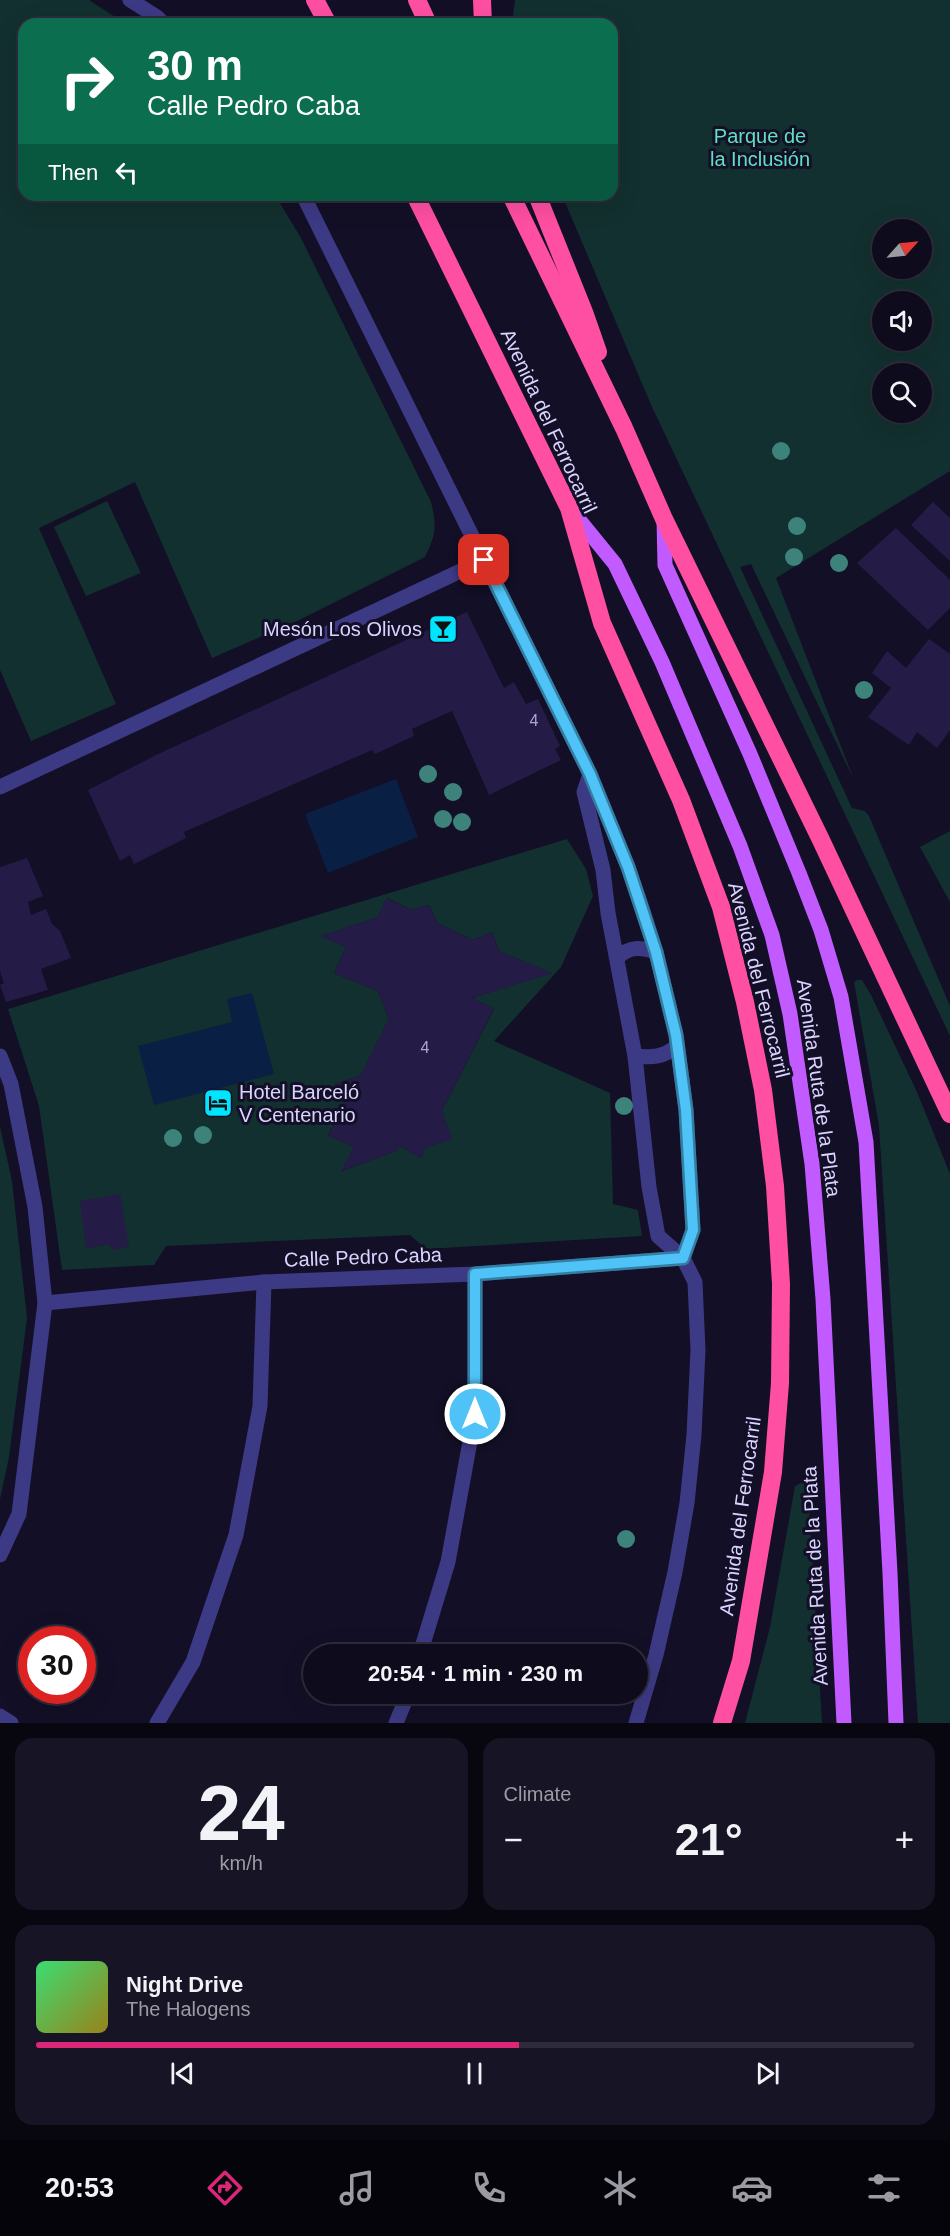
<!DOCTYPE html>
<html lang="en">
<head>
<meta charset="utf-8">
<style>
  body { margin:0; font-family:Helvetica,sans-serif; background:#171425; color:#f1f3f6; height:100vh; display:flex; flex-direction:column; font-size:22px; white-space:nowrap }
  * { box-sizing:border-box; margin:0 }
  p { font-size:20px; color:#9b9ba3 }
  .icon { flex:none; width:33px; height:33px; fill:none; stroke:currentColor; stroke-width:2; stroke-linecap:round; stroke-linejoin:round }
  .map { position:relative; height:1723px; overflow:hidden }
  .details { display:flex; flex-direction:column; gap:15px; padding:15px; background:#08060f; flex:1 }
  .details>* { flex:none }
  .guide { position:absolute; left:18px; top:18px; width:600px; height:183px; border-radius:18px; box-shadow:0 6px 24px #0002,0 0 0 2px #2e2b3b; background:#0b6e4f; color:#fff; overflow:hidden }
  .needle { width:39px; rotate:63deg }
  .tools { position:absolute; left:872px; top:219px; display:grid; gap:12px }
  .tools a { display:grid; place-items:center; width:60px; height:60px; border-radius:50%; background:#0e0b1c; box-shadow:0 6px 24px #0002,0 0 0 2px #2e2b3b; font-size:30px }
  .speed { position:absolute; left:18px; top:1626px; display:flex; gap:12px; font-size:30px; font-weight:700; text-align:center }
  .speed>* { display:grid; place-content:center; width:78px; height:78px; border-radius:50%; background:#0e0b1c; box-shadow:0 6px 24px #0002,0 0 0 2px #2e2b3b; line-height:1 }
  .speed .limit { border:9px solid #d22; background:#fff; color:#111 }
  .pin { position:absolute; display:grid; place-items:center; width:51px; height:51px; color:#fff; margin:-26px; border-radius:12px; box-shadow:0 3px 9px #0006 }
  .me { position:absolute; width:66px; margin:-33px; rotate:0deg; stroke-linejoin:round; filter:drop-shadow(0 0 4px #0008) }
  .turn { display:flex; align-items:center; gap:21px; height:126px; padding:0 30px; font-size:27px }
  .turn .icon { width:78px; height:78px; stroke-width:2.5 }
  .turn b { display:block; font-size:42px; line-height:51px }
  .then { display:flex; align-items:center; height:57px; padding:0 30px; background:#0003; gap:12px; font-size:22px }
  .big { font-size:45px; font-weight:700; line-height:1.1 }
  .details .widget { flex:1; display:flex; flex-direction:column; justify-content:center; gap:9px; min-width:0; padding:0 21px; border-radius:18px; background:#171425 }
  .details .dial { align-items:center; gap:0 }
  .dial b { font-size:78px; line-height:1 }
  .song { display:flex; align-items:center; gap:18px }
  .cover { width:72px; height:72px; border-radius:9px; background:linear-gradient(135deg,hsl(140 70% 55%),hsl(50 70% 35%)) }
  .played { height:6px; border-radius:3px; background:linear-gradient(90deg,#db2777 55%,#2e2b3b 55%) }
  .keys { display:flex; justify-content:space-around; direction:ltr }
  .heat { display:flex; justify-content:space-between; align-items:center; font-size:33px; direction:ltr }
  .details .tiles { flex:1; display:grid; gap:15px; grid-template-columns:1fr 1fr }
  .widget:last-child { grid-column:span 2 }
  .trip { position:absolute; left:303px; top:1644px; width:345px; height:60px; border-radius:30px; background:#0e0b1c; box-shadow:0 6px 24px #0002,0 0 0 2px #2e2b3b; font-weight:700; line-height:60px; text-align:center }
  .tabs { display:flex; height:96px; justify-content:space-around; align-items:center; background:#06040b; color:#9b9ba3 }
  .tabs .icon { width:42px; height:42px }
  .tabs .active { color:#db2777 }
  .tabs b { font-size:27px; color:#f1f3f6 }
  .map>svg:first-child { display:block }
</style>
</head>
<body>
<div class="map">
<svg width="950" height="1723" viewBox="0 0 950 1723">
  <rect width="100%" height="100%" fill="#130f26"/>
  <g fill="#12302f" fill-rule="evenodd">
    <path d="M0 0H89L126 24H24V195H275L301 238 431 502C437 527 436 534 425 557L297 621 212 658 135 482 39 528 116 704 31 741 0 670Z"/>
    <path d="M515 0H950V471L776 578 854 780 751 564 740 567 852 808 865 811 869 816 950 1006V1036L652 407 562 195H612V24H512ZM882 230H921V268H882ZM882 302H921V340H882ZM882 374H921V412H882Z"/>
    <polygon points="107,501 141,573 86,596 54,527"/>
    <polygon points="950,831 950,902 920,847"/>
    <path d="M567 839 586 869 593 896 561 967 494 1041 610 1093 613 1204 638 1210 642 1236 426 1249 410 1235 166 1246 154 1265 62 1270 39 1106 8 1009ZM387 898 412 910 429 905 437 923 473 940 492 932 499 951 551 973 472 998 494 1009 442 1110 451 1139 425 1148 421 1158 400 1146 396 1151 342 1171 354 1147 328 1135 344 1106 335 1084 361 1075 389 1019 378 991 334 973 346 947 321 936 378 917Z"/>
    <polygon points="857,980 862,980 871,995 917,1092 950,1174 950,1723 918,1723 879,1126 854,982"/>
    <polygon points="0,1127 12,1181 27,1318 9,1457 0,1499"/>
    <polygon points="803,1482 808,1486 822,1723 745,1723 770,1627 795,1486"/>
  </g>
  <g fill="#0a1f44">
    <polygon points="396,779 418,837 328,873 305,814"/>
    <polygon points="252,993 274,1074 154,1105 138,1046 232,1022 227,999"/>
  </g>
  <g fill="#241b47">
    <polygon points="933,502 950,518 950,561 911,525"/>
    <polygon points="896,528 950,580 950,608 928,630 857,563"/>
    <polygon points="467,612 504,688 514,682 526,704 538,699 560,746 555,749 561,760 489,795 452,711 412,729 414,736 375,754 372,750 184,832 186,838 134,864 130,855 120,861 88,790 156,755"/>
    <polygon points="929,639 950,654 950,730 937,748 917,732 909,745 868,717 891,688 872,673 887,651 906,668"/>
    <polygon points="27,858 43,896 28,902 31,915 46,909 52,924 60,931 71,958 41,969 48,990 6,1002 0,985 4,983 0,971 0,867"/>
    <polygon points="386,898 412,910 429,905 437,923 473,940 492,932 499,951 552,973 472,998 494,1008 442,1110 452,1139 425,1148 421,1158 400,1146 397,1151 341,1171 354,1147 328,1136 344,1106 335,1084 361,1075 389,1019 378,991 334,973 346,947 320,936 378,917"/>
    <polygon points="120,1194 129,1247 111,1250 110,1244 86,1249 80,1201"/>
  </g>
  <g fill="none" stroke-linecap="round" stroke-linejoin="round">
    <g stroke="#3d3a85" stroke-width="15">
      <polyline points="130,0 157,17 164,24"/>
      <polyline points="303,195 590,774 628,867 643,911 656,952 676,1035 686,1110 693,1230 683,1258"/>
      <polyline points="590,774 584,792 603,870 608,913 635,1056 649,1187 658,1236 683,1258 695,1282 698,1350 694,1435 687,1503 675,1572 656,1655 636,1723"/>
      <polyline points="0,787 484,560"/>
      <path d="M617 958C629 946 641 947 656 952"/>
      <polyline points="0,1056 11,1084 35,1207 45,1303 19,1514 0,1555"/>
      <path d="M635 1056C652 1058 664 1057 677 1046"/>
      <polyline points="45,1303 264,1282 475,1274 683,1258"/>
      <polyline points="420,1654 448,1562 475,1414 475,1274"/>
      <polyline points="0,1716 11,1723"/>
      <polyline points="157,1723 193,1662 236,1535 260,1406 264,1282"/>
      <polyline points="396,1723 408,1694"/>
    </g>
    <g stroke="#c25bff" stroke-width="15">
      <polyline points="571,510 615,564 662,662 740,846 772,935 790,1014 812,1164 823,1299 844,1723"/>
      <polyline points="664,519 665,565 750,754 799,873 821,930 841,997 866,1142 890,1573 896,1723"/>
    </g>
    <g stroke="#ff4fa3" stroke-width="18">
      <polyline points="315,0 328,24"/>
      <polyline points="417,0 428,24"/>
      <polyline points="482,0 483,24"/>
      <polyline points="415,195 569,508 602,623 681,800 721,907 745,1002 763,1090 775,1186 781,1284 780,1383 773,1472 741,1661 722,1723"/>
      <polyline points="511,195 624,428 664,519 820,838 950,1114"/>
      <polyline points="537,195 584,312 598,352"/>
    </g>
  </g>
  <g fill="#3d827b">
    <circle cx="781" cy="451" r="9"/>
    <circle cx="797" cy="526" r="9"/>
    <circle cx="794" cy="557" r="9"/>
    <circle cx="839" cy="563" r="9"/>
    <circle cx="864" cy="690" r="9"/>
    <circle cx="428" cy="774" r="9"/>
    <circle cx="453" cy="792" r="9"/>
    <circle cx="443" cy="819" r="9"/>
    <circle cx="462" cy="822" r="9"/>
    <circle cx="624" cy="1106" r="9"/>
    <circle cx="203" cy="1135" r="9"/>
    <circle cx="173" cy="1138" r="9"/>
    <circle cx="626" cy="1539" r="9"/>
  </g>
  <g fill="none" stroke-linecap="round" stroke-linejoin="round">
    <g stroke="#337fa1" stroke-width="15">
      <polyline id="route" points="475,1414 475,1274 683,1258 693,1230 686,1110 676,1035 656,952 628,867 590,774 484,560"/>
    </g>
    <use href="#route" stroke="#4fc3f7" stroke-width="10"/>
  </g>
  <defs>
    <g id="bar-square" transform="scale(1.5)"><rect x="-9" y="-9" width="18" height="18" rx="4" fill="#00e5ff" stroke="#130f26"/><path d="M-6-5H6L.8 .8V4.5H3.5V6h-7V4.5H-.8V.8Z" fill="#111"/></g>
    <g id="hotel-square" transform="scale(1.5)"><rect x="-9" y="-9" width="18" height="18" rx="4" fill="#00e5ff" stroke="#130f26"/><path d="M-6-4.5h1.5V1H6V5H4.5V3h-9V5H-6ZM-4 0a1.8 1.8 0 1 1 3.6 0ZM.5 0V-2.5h3Q6-2.5 6 0Z" fill="#111"/></g>
  </defs>
  <g fill-rule="evenodd">
    <use href="#bar-square" x="443" y="629"/>
    <use href="#hotel-square" x="218" y="1103"/>
  </g>
  <g text-anchor="middle" dominant-baseline="central" stroke-width="6" stroke-linejoin="round" paint-order="stroke">
    <g font-size="16" fill="#aca6d1">
      <text x="534" y="720">4</text>
      <text x="425" y="1047">4</text>
    </g>
    <g font-size="20" fill="#5fe0c0" stroke="#130f26">
      <text x="760" y="136">Parque de<tspan x="760" dy="23">la Inclusión</tspan></text>
    </g>
    <g font-size="20" fill="#d9d4ff" stroke="#130f26">
      <text transform="translate(549 421) rotate(65)">Avenida del Ferrocarril</text>
      <text transform="translate(759 980) rotate(76)">Avenida del Ferrocarril</text>
      <text transform="translate(819 1088) rotate(82)">Avenida Ruta de la Plata</text>
      <text transform="translate(363 1257) rotate(-2)">Calle Pedro Caba</text>
      <text transform="translate(740 1516) rotate(-82)">Avenida del Ferrocarril</text>
      <text transform="translate(815 1576) rotate(-93)">Avenida Ruta de la Plata</text>
    </g>
    <g font-size="20" fill="#d9d4ff" stroke="#130f26" text-anchor="end">
      <text x="422" y="629">Mesón Los Olivos</text>
      <text x="239" y="1092" text-anchor="start">Hotel Barceló<tspan x="239" dy="23">V Centenario</tspan></text>
    </g>
  </g>
</svg>
<div class="tools">
<a><svg class="needle" viewBox="-14 -14 28 28"><path d="M0-13l5 13h-10z" fill="#e53935"/><path d="M0 13l5-13h-10z" fill="#9b9ba3"/></svg></a>
<a><svg class="icon" aria-label="sound" viewBox="0 0 24 24"><path d="M4 9h4l5-4v14l-5-4H4zM17 9q2 3 0 6"/></svg></a>
<a><svg class="icon" aria-label="search" viewBox="0 0 24 24"><circle cx="10" cy="10" r="6"/><path d="M15 15l6 6"/></svg></a>
</div>
<div class="speed"><div class="limit">30</div></div>
<div class="pin" style="left:484px;top:560px;background:#d93025"><svg class="icon" aria-label="arrive" viewBox="0 0 24 24"><path d="M6 21V4h12l-3 4 3 4H6"/></svg></div>
<svg class="me" style="left:475px;top:1414px" viewBox="-20 -20 40 40"><circle r="17" fill="#4fc3f7" stroke="#fff" stroke-width="3"/><path d="M0-11L8 9 0 5-8 9z" fill="#fff"/></svg>
<div class="trip">20:54 · 1 min · 230 m</div>
<div class="guide">
<div class="turn"><svg class="icon" aria-label="right" viewBox="0 0 24 24"><path d="M7 20v-9h11M14 6l5 5-5 5"/></svg><div><b>30 m</b>Calle Pedro Caba</div></div>
<div class="then">Then<svg class="icon" aria-label="left" viewBox="0 0 24 24"><path d="M17 20v-9H6M10 6l-5 5 5 5"/></svg></div>
</div>
</div>
<section class="details">
<div class="tiles">
<div class="widget dial"><b>24</b><p>km/h</p></div>
<div class="widget"><p>Climate</p>
<div class="heat"><a>−</a><b class="big">21°</b><a>+</a></div>
</div>
<div class="widget">
<div class="song"><i class="cover"></i><div><b>Night Drive</b><p>The Halogens</p></div></div>
<div class="played"></div>
<div class="keys"><svg class="icon" aria-label="previous" viewBox="0 0 24 24"><path d="M18 5L8 12l10 7zM5 5v14"/></svg><svg class="icon" aria-label="pause" viewBox="0 0 24 24"><path d="M8 5v14M16 5v14"/></svg><svg class="icon" aria-label="next" viewBox="0 0 24 24"><path d="M6 5l10 7-10 7zM19 5v14"/></svg></div>
</div>
</div>
</section>
<nav class="tabs">
<b>20:53</b>
<svg class="icon active" aria-label="directions" viewBox="0 0 24 24"><path d="M12 3l9 9-9 9-9-9zM9 14v-3h6M13 9l2 2-2 2"/></svg>
<svg class="icon" aria-label="music" viewBox="0 0 24 24"><path d="M9 18V5l10-2v13"/><circle cx="6" cy="18" r="3"/><circle cx="16" cy="16" r="3"/></svg>
<svg class="icon" aria-label="phone" viewBox="0 0 24 24"><path d="M5 4h4l2 5-3 2q2 4 5 5l2-3 5 2v4C11 20 4 13 5 4z"/></svg>
<svg class="icon" aria-label="climate" viewBox="0 0 24 24"><path d="M12 3v18M4 7l16 10M4 17L20 7"/></svg>
<svg class="icon" aria-label="car" viewBox="0 0 24 24"><path d="M5 17H2v-5l4-1 3-4h7l3 4 3 1v5h-3M9 17h6M6 11h13"/><circle cx="7" cy="17" r="2"/><circle cx="17" cy="17" r="2"/></svg>
<svg class="icon" aria-label="filters" viewBox="0 0 24 24"><path d="M4 7h16M4 17h16"/><circle cx="9" cy="7" r="2"/><circle cx="15" cy="17" r="2"/></svg>
</nav>
</body>
</html>
